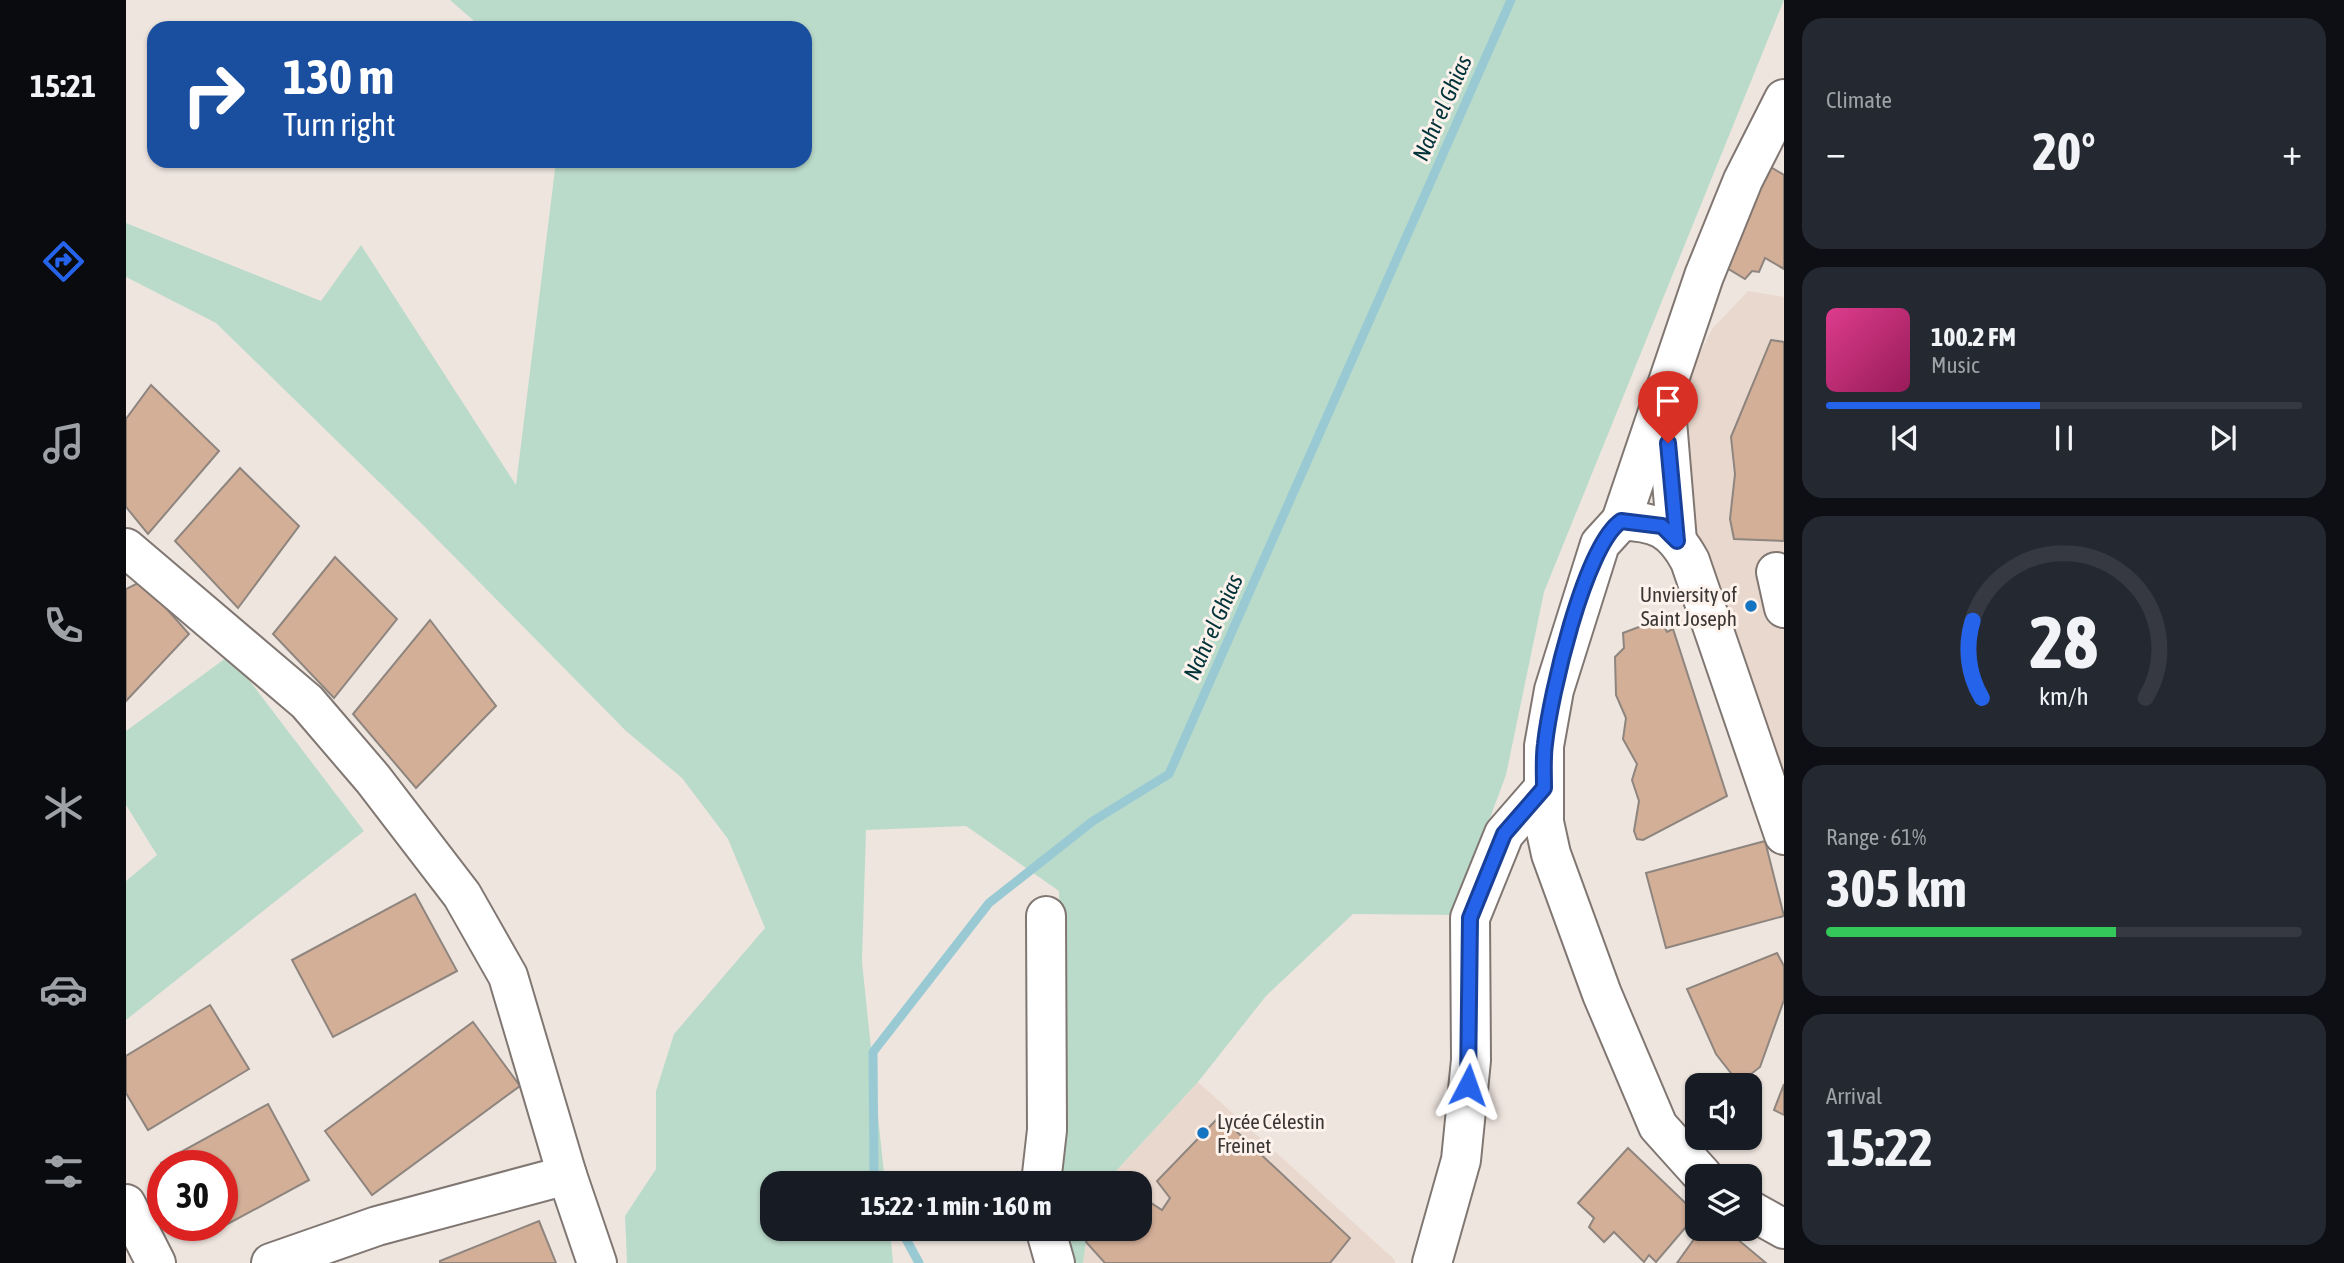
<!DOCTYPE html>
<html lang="en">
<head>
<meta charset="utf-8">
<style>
  body { margin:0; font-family:"Asap Condensed",sans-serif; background:#242831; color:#f1f3f6; height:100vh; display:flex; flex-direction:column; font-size:26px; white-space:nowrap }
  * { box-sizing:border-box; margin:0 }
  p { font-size:23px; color:#9ea1a6 }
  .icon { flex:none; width:38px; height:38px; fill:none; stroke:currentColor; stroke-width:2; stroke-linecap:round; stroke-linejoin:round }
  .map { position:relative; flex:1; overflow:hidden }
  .details { display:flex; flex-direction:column; gap:18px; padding:18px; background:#0d0f14; width:560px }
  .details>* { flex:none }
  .guide { position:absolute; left:21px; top:21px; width:665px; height:147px; border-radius:21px; box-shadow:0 2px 5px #0004; background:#1a4fa0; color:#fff; overflow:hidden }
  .buttons { position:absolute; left:1559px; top:1073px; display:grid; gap:14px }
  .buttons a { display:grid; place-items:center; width:77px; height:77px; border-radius:14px; background:#171b24; box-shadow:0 2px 5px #0004; font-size:35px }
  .speed { position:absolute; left:21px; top:1150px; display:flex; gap:14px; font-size:35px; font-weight:700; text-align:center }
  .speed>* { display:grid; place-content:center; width:91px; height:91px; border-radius:50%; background:#171b24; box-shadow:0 2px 5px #0004; line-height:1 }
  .speed .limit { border:10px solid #d22; background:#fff; color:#111 }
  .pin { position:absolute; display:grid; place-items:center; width:60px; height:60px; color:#fff; margin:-72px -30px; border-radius:50% 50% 50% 0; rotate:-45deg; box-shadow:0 0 7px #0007 }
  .pin .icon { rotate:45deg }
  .me { position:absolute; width:77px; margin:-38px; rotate:4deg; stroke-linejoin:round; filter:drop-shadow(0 0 5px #0008) }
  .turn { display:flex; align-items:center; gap:24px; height:147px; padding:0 21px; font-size:32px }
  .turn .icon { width:91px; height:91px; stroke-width:2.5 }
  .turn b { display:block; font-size:49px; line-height:60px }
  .big { font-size:52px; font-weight:700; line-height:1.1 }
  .details .widget { flex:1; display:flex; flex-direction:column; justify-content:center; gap:10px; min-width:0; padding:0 24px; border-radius:21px; background:#242831 }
  .details .dial { align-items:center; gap:0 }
  .dial svg { height:182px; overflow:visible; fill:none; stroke:#363941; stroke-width:7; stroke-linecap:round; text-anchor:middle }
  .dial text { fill:#f1f3f6; stroke:none }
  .song { display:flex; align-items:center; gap:21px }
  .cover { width:84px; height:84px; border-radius:10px; background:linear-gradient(135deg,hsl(330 70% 55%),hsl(330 70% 35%)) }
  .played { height:7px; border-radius:4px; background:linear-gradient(90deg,#2563eb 45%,#363941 45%) }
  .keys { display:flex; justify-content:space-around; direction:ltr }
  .heat { display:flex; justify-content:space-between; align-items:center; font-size:38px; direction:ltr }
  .charge { height:10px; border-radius:5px; background:linear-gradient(90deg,#34c759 61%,#363941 0) }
  .trip { position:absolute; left:634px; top:1171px; width:392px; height:70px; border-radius:21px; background:#171b24; box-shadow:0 2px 5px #0004; font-weight:700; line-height:70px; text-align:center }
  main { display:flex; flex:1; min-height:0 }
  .tabs { display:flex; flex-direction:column; width:126px; justify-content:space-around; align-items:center; background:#090b0e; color:#9ea1a6 }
  .tabs .icon { width:49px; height:49px }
  .tabs .current { color:#2563eb }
  .tabs b { font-size:32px; color:#f1f3f6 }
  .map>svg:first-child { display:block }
</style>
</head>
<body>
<main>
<nav class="tabs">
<b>15:21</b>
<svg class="icon current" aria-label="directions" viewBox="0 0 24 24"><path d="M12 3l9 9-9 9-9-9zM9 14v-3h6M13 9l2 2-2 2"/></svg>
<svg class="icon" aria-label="music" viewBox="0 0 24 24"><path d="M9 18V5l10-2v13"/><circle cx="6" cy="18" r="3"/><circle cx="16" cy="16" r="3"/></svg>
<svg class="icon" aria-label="phone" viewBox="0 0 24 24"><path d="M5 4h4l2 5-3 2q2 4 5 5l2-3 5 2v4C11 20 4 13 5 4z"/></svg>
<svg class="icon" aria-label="climate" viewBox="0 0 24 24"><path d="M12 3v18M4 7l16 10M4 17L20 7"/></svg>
<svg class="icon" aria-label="car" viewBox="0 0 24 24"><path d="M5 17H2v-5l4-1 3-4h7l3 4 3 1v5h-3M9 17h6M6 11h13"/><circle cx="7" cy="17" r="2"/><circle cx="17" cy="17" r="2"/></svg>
<svg class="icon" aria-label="filters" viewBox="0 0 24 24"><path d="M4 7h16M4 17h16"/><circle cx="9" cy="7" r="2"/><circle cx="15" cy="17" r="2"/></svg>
</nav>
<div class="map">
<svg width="1658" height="1263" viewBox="0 0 1658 1263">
  <rect width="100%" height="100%" fill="#efe5df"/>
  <g fill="#e9d8ce">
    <polygon points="1622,291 1658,297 1658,798 1568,543 1553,423 1566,370 1586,329"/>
    <polygon points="1072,1082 1269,1260 1269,1263 957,1263 962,1229 1013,1228 1013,1183 979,1183"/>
  </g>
  <g fill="#bbdbca">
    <polygon points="324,0 1658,0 1418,592 1380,775 1328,915 1227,914 1140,996 1072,1082 979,1183 934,1183 938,1148 933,891 840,826 740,830 736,962 759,1183 646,1183 646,1228 764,1229 767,1263 501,1263 499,1216 530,1169 530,1091 548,1034 639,928 602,839 556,778 500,731 295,523 90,323 0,277 0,223 195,301 235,245 390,485 430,161 679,161 679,28 356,28"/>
    <polygon points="104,655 238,831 0,1020 0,881 31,855 0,805 0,731"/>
    <polygon points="934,1229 962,1229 957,1263 944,1263"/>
  </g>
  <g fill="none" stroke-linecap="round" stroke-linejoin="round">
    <g stroke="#99cad4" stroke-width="9">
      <polyline points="752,1183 748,1176 747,1052 863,903 967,821 1043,774 1385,0"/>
      <polyline points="774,1228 793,1263"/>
    </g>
  </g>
  <g fill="#d4af98" stroke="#8e857f" stroke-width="2">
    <polygon points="1638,163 1658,175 1658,269 1639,258 1633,272 1626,271 1619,279 1601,268"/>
    <polygon points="1645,340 1658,342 1658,541 1608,539 1604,519 1609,474 1605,437"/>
    <polygon points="25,385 93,451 22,534 0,507 0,419"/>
    <polygon points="114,468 173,526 112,608 49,541"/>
    <polygon points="209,557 271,619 208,698 147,634"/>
    <polygon points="16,581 63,634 0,701 0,589"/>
    <polygon points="1534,619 1541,632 1547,629 1601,796 1517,840 1511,839 1508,831 1513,801 1506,780 1511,764 1497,739 1500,718 1490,695 1489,657 1498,648 1497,633"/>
    <polygon points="304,620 370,706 290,788 227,714"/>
    <polygon points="1639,841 1658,916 1540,948 1520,873"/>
    <polygon points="289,894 331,971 207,1037 166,960"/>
    <polygon points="1651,953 1658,966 1658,1000 1634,1067 1620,1078 1608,1077 1590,1054 1561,989"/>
    <polygon points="84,1005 123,1069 22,1130 0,1093 0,1056"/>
    <polygon points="347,1022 394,1086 246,1195 199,1131"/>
    <polygon points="1658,1084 1658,1115 1648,1110"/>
    <polygon points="142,1104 183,1180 76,1238 69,1225 96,1225 96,1166 37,1167 35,1163"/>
    <polygon points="1094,1116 1224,1238 1204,1263 979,1263 960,1242 971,1228 1013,1228 1013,1195 1036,1210 1044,1198 1031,1181"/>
    <polygon points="1502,1148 1571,1214 1530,1262 1523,1255 1518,1262 1488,1232 1478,1242 1463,1227 1468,1218 1452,1203"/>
    <polygon points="413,1221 430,1263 314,1263 314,1261"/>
    <polygon points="1576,1228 1598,1228 1640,1263 1551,1263"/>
  </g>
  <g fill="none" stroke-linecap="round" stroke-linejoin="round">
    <g stroke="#807772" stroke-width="42">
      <g id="minor">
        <polyline points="1540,409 1551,541"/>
        <polyline points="1495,521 1578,276 1617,180 1658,99"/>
        <polyline points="0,548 181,702 247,779 336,895 382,976 441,1175 471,1263"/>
        <polyline points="1650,572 1658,608"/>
        <path d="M1577 1176 1532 1126 1476 994 1425 854 1418 822V746L1428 690 1474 544 1495 521C1530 521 1547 529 1564 561L1658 835"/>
        <polyline points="915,1183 921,1130 920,916"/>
        <polyline points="0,1204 30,1263"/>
        <polyline points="1624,1210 1658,1229"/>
        <polyline points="919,1228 929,1263"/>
        <polyline points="145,1263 251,1226 441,1175"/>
        <polyline points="1306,1263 1335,1160 1345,1060 1344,918 1378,834 1418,788"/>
      </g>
    </g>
    <use href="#minor" stroke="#fff" stroke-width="38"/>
  </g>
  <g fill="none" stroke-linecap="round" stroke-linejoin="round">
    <g stroke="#184099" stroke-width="18">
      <path id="route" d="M1342 1085 1344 918 1378 834 1418 788C1418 773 1417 758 1419 744 1424 697 1458 547 1495 521L1536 526 1551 541 1542 443"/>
    </g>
    <use href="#route" stroke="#2563eb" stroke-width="12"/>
  </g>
  <g fill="#1474c1" stroke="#fdf2ec" stroke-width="2.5">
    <circle cx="1625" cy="606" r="7"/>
    <circle cx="1077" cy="1133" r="7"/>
  </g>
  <g text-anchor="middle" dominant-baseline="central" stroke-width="6" stroke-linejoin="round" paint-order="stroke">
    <g font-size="21" fill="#3a3634" stroke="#fdf2ec" text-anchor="end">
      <text x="1611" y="594">Unviersity of<tspan x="1611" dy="24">Saint Joseph</tspan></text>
      <text x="1091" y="1121" text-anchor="start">Lycée Célestin<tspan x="1091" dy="24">Freinet</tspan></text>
    </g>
    <g font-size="23" font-style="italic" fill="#003239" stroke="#fdf2ec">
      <text transform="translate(1316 108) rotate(-66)">Nahr el Ghias</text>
      <text transform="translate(1087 627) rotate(-66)">Nahr el Ghias</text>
    </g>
  </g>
</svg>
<div class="buttons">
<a><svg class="icon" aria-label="sound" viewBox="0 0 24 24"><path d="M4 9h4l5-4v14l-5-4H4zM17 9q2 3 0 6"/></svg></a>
<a><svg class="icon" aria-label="layers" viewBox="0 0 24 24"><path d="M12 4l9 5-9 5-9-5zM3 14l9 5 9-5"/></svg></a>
</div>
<div class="speed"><div class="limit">30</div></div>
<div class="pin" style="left:1542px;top:443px;background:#d93025"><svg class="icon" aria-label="arrive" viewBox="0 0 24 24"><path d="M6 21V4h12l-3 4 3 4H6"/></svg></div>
<svg class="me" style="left:1342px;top:1085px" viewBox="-20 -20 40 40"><path d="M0-17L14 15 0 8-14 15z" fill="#2563eb" stroke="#fff" stroke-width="4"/></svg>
<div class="trip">15:22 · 1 min · 160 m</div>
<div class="guide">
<div class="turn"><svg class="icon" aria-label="right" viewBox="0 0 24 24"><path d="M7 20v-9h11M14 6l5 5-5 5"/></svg><div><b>130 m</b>Turn right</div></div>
</div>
</div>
<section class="details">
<div class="widget"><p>Climate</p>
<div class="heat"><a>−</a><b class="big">20°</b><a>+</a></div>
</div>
<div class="widget">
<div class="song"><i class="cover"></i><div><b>100.2 FM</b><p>Music</p></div></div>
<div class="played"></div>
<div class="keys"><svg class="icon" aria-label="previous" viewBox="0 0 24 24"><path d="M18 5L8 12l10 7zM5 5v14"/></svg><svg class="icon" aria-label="pause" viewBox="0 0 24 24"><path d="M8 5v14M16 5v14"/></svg><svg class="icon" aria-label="next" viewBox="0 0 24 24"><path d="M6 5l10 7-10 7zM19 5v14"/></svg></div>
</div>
<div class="widget dial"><svg viewBox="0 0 100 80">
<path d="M14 69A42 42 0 1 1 86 69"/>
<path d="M14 69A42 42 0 0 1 10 35" stroke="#2563eb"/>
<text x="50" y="56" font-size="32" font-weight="700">28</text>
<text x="50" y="72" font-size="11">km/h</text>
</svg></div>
<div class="widget"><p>Range · 61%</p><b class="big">305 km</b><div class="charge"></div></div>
<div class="widget"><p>Arrival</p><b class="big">15:22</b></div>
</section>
</main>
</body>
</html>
